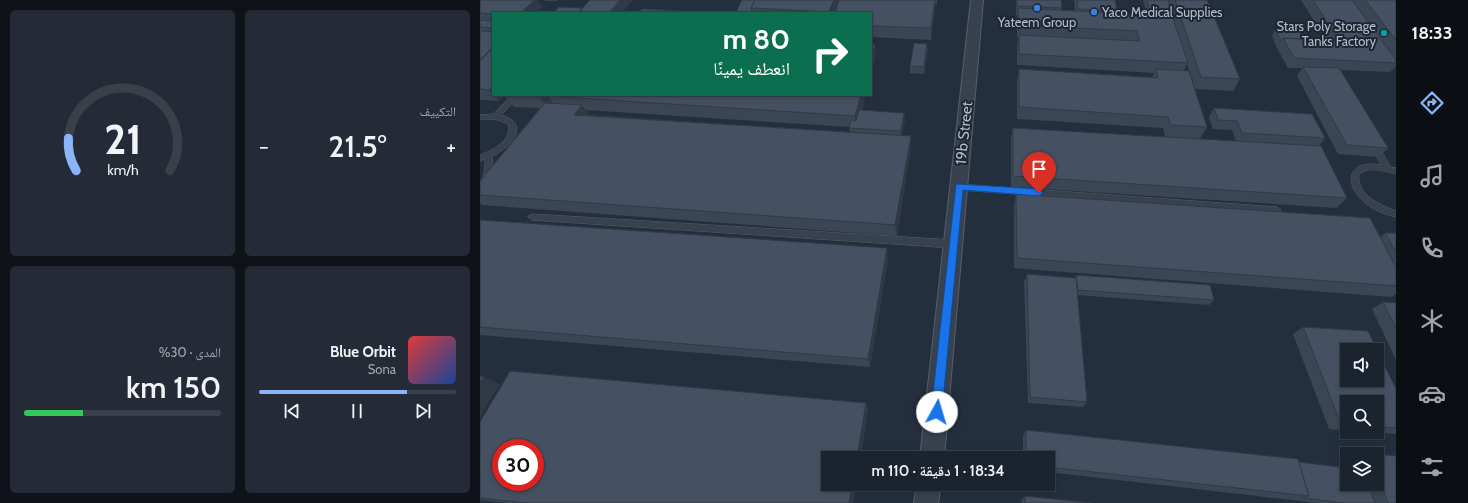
<!DOCTYPE html>
<html lang="ar">
<head>
<meta charset="utf-8">
<style>
  body { margin:0; font-family:Cabin,"Noto Naskh Arabic",sans-serif; background:#242b36; color:#f1f3f6; direction:rtl; height:100vh; display:flex; flex-direction:column; font-size:15px; white-space:nowrap }
  * { box-sizing:border-box; margin:0 }
  p { font-size:13px; color:#a0a4aa }
  .icon { flex:none; width:22px; height:22px; fill:none; stroke:currentColor; stroke-width:2; stroke-linecap:round; stroke-linejoin:round }
  .map { position:relative; flex:1; overflow:hidden; direction:ltr }
  .sheet { display:flex; flex-direction:column; gap:10px; padding:10px; background:#0f1319; width:480px }
  .sheet>* { flex:none }
  .guide { position:absolute; left:12px; top:12px; width:380px; height:84px; border-radius:0px; box-shadow:0 2px 6px #0003,0 0 0 1px #39404a; direction:rtl; background:#0b6e4f; color:#fff; overflow:hidden }
  .fabs { position:absolute; left:860px; top:343px; display:grid; gap:8px }
  .fabs a { display:grid; place-items:center; width:44px; height:44px; border-radius:0px; background:#1b232e; box-shadow:0 2px 6px #0003,0 0 0 1px #39404a; font-size:20px }
  .speed { position:absolute; left:12px; top:439px; display:flex; gap:8px; font-size:20px; font-weight:700; text-align:center }
  .speed>* { display:grid; place-content:center; width:52px; height:52px; border-radius:50%; background:#1b232e; box-shadow:0 2px 6px #0003,0 0 0 1px #39404a; line-height:1 }
  .speed .limit { border:6px solid #d22; background:#fff; color:#111 }
  .pin { position:absolute; display:grid; place-items:center; width:34px; height:34px; color:#fff; margin:-41px -17px; border-radius:50% 50% 50% 0; rotate:-45deg; box-shadow:0 0 4px #0007 }
  .pin .icon { rotate:45deg }
  .me { position:absolute; width:44px; margin:-22px; rotate:6deg; stroke-linejoin:round; filter:drop-shadow(0 0 3px #0008) }
  .turn { display:flex; align-items:center; gap:14px; height:84px; padding:0 16px; font-size:18px }
  .turn .icon { width:52px; height:52px; stroke-width:2.5 }
  .turn b { display:block; font-size:28px; line-height:34px }
  .big { font-size:30px; font-weight:600; line-height:1.1 }
  .sheet .card { flex:1; display:flex; flex-direction:column; justify-content:center; gap:6px; min-width:0; padding:0 14px; border-radius:6px; background:#242b36 }
  .sheet .dial { align-items:center; gap:0 }
  .dial svg { height:104px; overflow:visible; fill:none; stroke:#39404a; stroke-width:7; stroke-linecap:round; text-anchor:middle }
  .dial text { fill:#f1f3f6; stroke:none }
  .song { display:flex; align-items:center; gap:12px }
  .cover { width:48px; height:48px; border-radius:6px; background:linear-gradient(135deg,hsl(0 70% 55%),hsl(220 70% 35%)) }
  .played { height:4px; border-radius:2px; background:linear-gradient(90deg,#8ab4f8 75%,#39404a 75%) }
  .keys { display:flex; justify-content:space-around; direction:ltr }
  .heat { display:flex; justify-content:space-between; align-items:center; font-size:22px; direction:ltr }
  .charge { height:6px; border-radius:3px; background:linear-gradient(90deg,#34c759 30%,#39404a 0) }
  .sheet .tiles { flex:1; display:grid; gap:10px; grid-template-columns:repeat(2,1fr) }
  .trip { position:absolute; left:341px; top:451px; width:234px; height:40px; border-radius:0px; background:#1b232e; box-shadow:0 2px 6px #0003,0 0 0 1px #39404a; font-weight:600; line-height:40px; text-align:center; direction:rtl }
  main { display:flex; flex:1; min-height:0 }
  .tabs { display:flex; flex-direction:column; width:72px; justify-content:space-around; align-items:center; background:#0b0e12; color:#a0a4aa }
  .tabs .icon { width:28px; height:28px }
  .tabs .on { color:#8ab4f8 }
  .tabs b { font-size:18px; color:#f1f3f6 }
  .map>svg:first-child { display:block }
</style>
</head>
<body>
<main>
<nav class="tabs">
<b>18:33</b>
<svg class="icon on" aria-label="directions" viewBox="0 0 24 24"><path d="M12 3l9 9-9 9-9-9zM9 14v-3h6M13 9l2 2-2 2"/></svg>
<svg class="icon" aria-label="music" viewBox="0 0 24 24"><path d="M9 18V5l10-2v13"/><circle cx="6" cy="18" r="3"/><circle cx="16" cy="16" r="3"/></svg>
<svg class="icon" aria-label="phone" viewBox="0 0 24 24"><path d="M5 4h4l2 5-3 2q2 4 5 5l2-3 5 2v4C11 20 4 13 5 4z"/></svg>
<svg class="icon" aria-label="climate" viewBox="0 0 24 24"><path d="M12 3v18M4 7l16 10M4 17L20 7"/></svg>
<svg class="icon" aria-label="car" viewBox="0 0 24 24"><path d="M5 17H2v-5l4-1 3-4h7l3 4 3 1v5h-3M9 17h6M6 11h13"/><circle cx="7" cy="17" r="2"/><circle cx="17" cy="17" r="2"/></svg>
<svg class="icon" aria-label="filters" viewBox="0 0 24 24"><path d="M4 7h16M4 17h16"/><circle cx="9" cy="7" r="2"/><circle cx="15" cy="17" r="2"/></svg>
</nav>
<div class="map">
<svg width="916" height="503" viewBox="0 0 916 503">
  <rect width="100%" height="100%" fill="#242f3e"/>
  <g fill="none" stroke-linecap="round" stroke-linejoin="round">
    <g stroke="#565f6c" stroke-width="1">
      <g id="service">
        <path d="M32 95H40L21 115C52 124 31 148 12 156 13 168 14 191 0 196 0 183 6 174 5 159L0 161V155C13 150 30 142 29 126 21 118 11 119 0 119V115L13 114Z"/>
        <path d="M895 143 898 144 910 167 916 168V174C903 171 890 166 879 174 876 195 900 205 916 211V217C904 214 892 210 883 201 861 180 871 159 901 165L891 146Z"/>
        <polygon points="479,184 797,207 801,210 797,213 479,190 475,187"/>
        <polygon points="52,214 473,240 476,241 477,244 476,247 473,248 52,220 48,217"/>
      </g>
    </g>
    <g stroke="#565f6c" stroke-width="2">
      <g id="minor">
        <polygon points="491,0 503,0 464,458 440,458"/>
        <polygon points="437,484 461,484 458,503 434,503"/>
      </g>
    </g>
    <use href="#service" fill="#38414e" fill-rule="evenodd"/>
    <use href="#minor" fill="#38414e" fill-rule="evenodd"/>
  </g>
  <g fill="#3b4654" fill-rule="evenodd">
    <path d="M0 0H57L62 7 57 12 13 13V95H386L382 110 424 113 425 119 422 135 431 136V147L417 236 2 205 0 203V181L60 108 34 107 24 96 19 101 0 100ZM105 110 369 127V128L370 132 109 115Z"/>
    <polygon points="65,0 78,0 77,1 65,1"/>
    <polygon points="262,0 457,0 457,4 455,4 455,10 451,40 391,37 391,13 256,13 256,12"/>
    <polygon points="536,0 581,0 582,8 581,10 595,11 594,0 635,0 637,11 637,13 667,15 663,0 727,0 760,79 753,91 715,89 707,64 704,70 727,127 720,139 685,137 683,128 537,119 537,81 539,69 672,77 674,73 537,65 537,47 538,37 537,37 537,15 536,15"/>
    <polygon points="821,0 916,0 916,66 910,72 860,70 908,148 899,157 858,154 817,76 822,68 808,68 797,48 792,36 795,29 823,39 846,40"/>
    <polygon points="448,50 444,74 430,73 430,66"/>
    <polygon points="734,108 845,138 839,146 867,198 856,208 531,187 531,139 533,128 756,141 752,130 733,129 729,117"/>
    <polygon points="536,194 900,237 905,233 916,233 916,294 912,297 534,268 534,205"/>
    <polygon points="0,220 408,259 390,367 0,335"/>
    <polygon points="547,274 595,278 596,275 734,300 729,305 597,295 607,402 603,407 548,403 544,282"/>
    <polygon points="903,302 916,303 916,360 892,309"/>
    <polygon points="823,327 916,389 916,434 887,432 897,432 897,402 867,402 867,431 849,429 813,334"/>
    <polygon points="386,403 388,410 373,503 27,503 0,500 0,422"/>
    <polygon points="546,430 819,462 867,484 897,484 897,454 916,503 838,503 568,472 568,458 543,458 543,436"/>
    <polygon points="545,496 611,503 542,503 541,500"/>
  </g>
  <g fill="#303945">
    <polygon points="54,0 57,0 62,7 57,13 41,13"/>
    <polygon points="140,0 153,0 142,13 129,13"/>
    <polygon points="354,0 360,0 355,13 350,13 349,12"/>
    <polygon points="455,0 455,10 451,40 451,28"/>
    <polygon points="447,44 448,50 444,74 444,67"/>
    <polygon points="395,45 396,57 391,75 391,58"/>
    <polygon points="13,47 13,64 0,77 0,60"/>
    <polygon points="13,86 13,94 9,90"/>
    <polygon points="14,95 25,95 19,101"/>
    <polygon points="61,95 80,95 68,96 73,103 69,109 59,97"/>
    <polygon points="381,95 386,95 377,127 375,116"/>
    <polygon points="102,105 110,117 94,115"/>
    <polygon points="424,113 425,119 421,138 421,131"/>
    <polygon points="431,136 431,147 417,236 415,225"/>
    <polygon points="407,248 408,259 390,367 388,359"/>
    <polygon points="4,377 20,384 0,417 0,383"/>
    <polygon points="386,403 388,410 380,458 377,458"/>
    <polygon points="372,484 376,484 373,503 369,503"/>
  </g>
  <g fill="#455162" stroke="#303945" fill-rule="evenodd">
    <polygon points="0,0 54,0 41,13 13,13 13,14 0,13"/>
    <polygon points="110,0 140,0 129,13 98,13"/>
    <polygon points="262,0 275,0 271,8 273,13 256,12"/>
    <polygon points="275,0 354,0 349,12 271,8"/>
    <polygon points="359,0 455,0 451,28 391,26 391,13 355,13"/>
    <polygon points="537,0 581,0 582,8 537,6"/>
    <polygon points="597,0 635,0 637,11 598,9"/>
    <polygon points="667,0 688,0 695,20 693,20 692,16 671,15"/>
    <polygon points="695,0 727,0 760,79 721,77"/>
    <polygon points="833,0 872,0 916,60 916,63 814,58 803,38 859,41"/>
    <polygon points="885,0 916,0 916,40"/>
    <polygon points="79,7 102,8 98,13 73,13"/>
    <polygon points="538,8 692,16 708,63 539,54 539,35 660,41 657,31 539,25"/>
    <polygon points="162,9 230,12 229,13 158,13"/>
    <polygon points="0,20 13,21 13,28 0,27"/>
    <polygon points="795,29 819,31 823,39 803,38 801,41"/>
    <polygon points="3,31 13,32 13,47 0,60 0,33"/>
    <polygon points="434,43 447,44 444,67 430,66"/>
    <polygon points="391,45 395,45 391,58"/>
    <polygon points="13,48 13,86 9,90 0,89 0,61"/>
    <polygon points="823,67 859,68 908,148 867,145"/>
    <polygon points="539,69 678,78 676,69 709,71 727,127 690,125 688,117 539,107"/>
    <polygon points="24,95 61,95 59,97"/>
    <polygon points="69,95 381,95 375,116 68,96"/>
    <polygon points="65,103 102,105 94,115 431,136 415,225 0,195 0,181"/>
    <polygon points="734,108 832,114 845,138 762,133 757,121 738,120"/>
    <polygon points="379,110 424,113 421,131 369,128 371,120 376,121"/>
    <polygon points="533,128 841,146 867,198 533,176"/>
    <polygon points="536,194 890,218 916,267 916,286 537,258"/>
    <polygon points="0,220 407,248 388,359 0,327"/>
    <polygon points="905,233 916,233 916,252"/>
    <polygon points="547,274 596,278 607,402 550,397"/>
    <polygon points="596,275 730,285 734,300 598,290"/>
    <polygon points="903,302 916,303 916,328"/>
    <path d="M823 327 888 331 916 389V428L897 427V402H867V425L861 424ZM867 350H897V380H867Z"/>
    <path d="M30 371 386 403 377 458H348V484H372L369 503H49L0 498V422ZM21 448H55V482H21Z"/>
    <polygon points="0,376 4,377 0,383"/>
    <polygon points="546,430 818,459 829,496 568,467 568,458 546,458"/>
    <polygon points="897,454 916,456 916,503 908,503 897,474"/>
    <polygon points="819,462 867,468 867,484 888,484 895,503 865,503 823,498 829,496"/>
    <polygon points="545,496 611,503 545,503"/>
  </g>
  <polygon fill="#1a73e8" stroke="#114b97" points="476,184 559,189 563,193 559,196 483,190 462,412 461,416 457,418 453,416 451,412"/>
  <g fill="#3f7fe0" stroke="#1d2633" stroke-width="1.5">
    <circle cx="557" cy="8" r="4"/>
    <circle cx="614" cy="12" r="4"/>
  </g>
  <circle fill="#0f9aa8" stroke="#1d2633" stroke-width="1.5" cx="904" cy="33" r="4"/>
  <g text-anchor="middle" dominant-baseline="central" stroke-width="4" stroke-linejoin="round" paint-order="stroke">
    <g font-size="13" fill="#b4bcc9" stroke="#1d2633" text-anchor="start">
      <text x="622" y="12">Yaco Medical Supplies</text>
      <text x="557" y="22" text-anchor="middle">Yateem Group</text>
      <text x="896" y="26" text-anchor="end">Stars Poly Storage<tspan x="896" dy="15">Tanks Factory</tspan></text>
    </g>
    <g font-size="15" fill="#b4bcc9" stroke="#1d2633">
      <text transform="translate(484 133) rotate(-84)">19b Street</text>
    </g>
  </g>
</svg>
<div class="fabs">
<a><svg class="icon" aria-label="sound" viewBox="0 0 24 24"><path d="M4 9h4l5-4v14l-5-4H4zM17 9q2 3 0 6"/></svg></a>
<a><svg class="icon" aria-label="search" viewBox="0 0 24 24"><circle cx="10" cy="10" r="6"/><path d="M15 15l6 6"/></svg></a>
<a><svg class="icon" aria-label="layers" viewBox="0 0 24 24"><path d="M12 4l9 5-9 5-9-5zM3 14l9 5 9-5"/></svg></a>
</div>
<div class="speed"><div class="limit">30</div></div>
<div class="pin" style="left:559px;top:193px;background:#d93025"><svg class="icon" aria-label="arrive" viewBox="0 0 24 24"><path d="M6 21V4h12l-3 4 3 4H6"/></svg></div>
<svg class="me" style="left:457px;top:412px" viewBox="-20 -20 40 40"><circle r="19" fill="#fff"/><path d="M0-13L10 11 0 6-10 11z" fill="#1a73e8"/></svg>
<div class="trip">18:34 · 1 دقيقة · 110 m</div>
<div class="guide">
<div class="turn"><svg class="icon" aria-label="right" viewBox="0 0 24 24"><path d="M7 20v-9h11M14 6l5 5-5 5"/></svg><div><b>80 m</b>انعطف يمينًا</div></div>
</div>
</div>
<section class="sheet">
<div class="tiles">
<div class="card"><p>التكييف</p>
<div class="heat"><a>−</a><b class="big">21.5°</b><a>+</a></div>
</div>
<div class="card dial"><svg viewBox="0 0 100 80">
<path d="M14 69A42 42 0 1 1 86 69"/>
<path d="M14 69A42 42 0 0 1 8 44" stroke="#8ab4f8"/>
<text x="50" y="56" font-size="32" font-weight="700">21</text>
<text x="50" y="72" font-size="11">km/h</text>
</svg></div>
<div class="card">
<div class="song"><i class="cover"></i><div><b>Blue Orbit</b><p>Sona</p></div></div>
<div class="played"></div>
<div class="keys"><svg class="icon" aria-label="previous" viewBox="0 0 24 24"><path d="M18 5L8 12l10 7zM5 5v14"/></svg><svg class="icon" aria-label="pause" viewBox="0 0 24 24"><path d="M8 5v14M16 5v14"/></svg><svg class="icon" aria-label="next" viewBox="0 0 24 24"><path d="M6 5l10 7-10 7zM19 5v14"/></svg></div>
</div>
<div class="card"><p>المدى · 30%</p><b class="big">150 km</b><div class="charge"></div></div>
</div>
</section>
</main>
</body>
</html>
